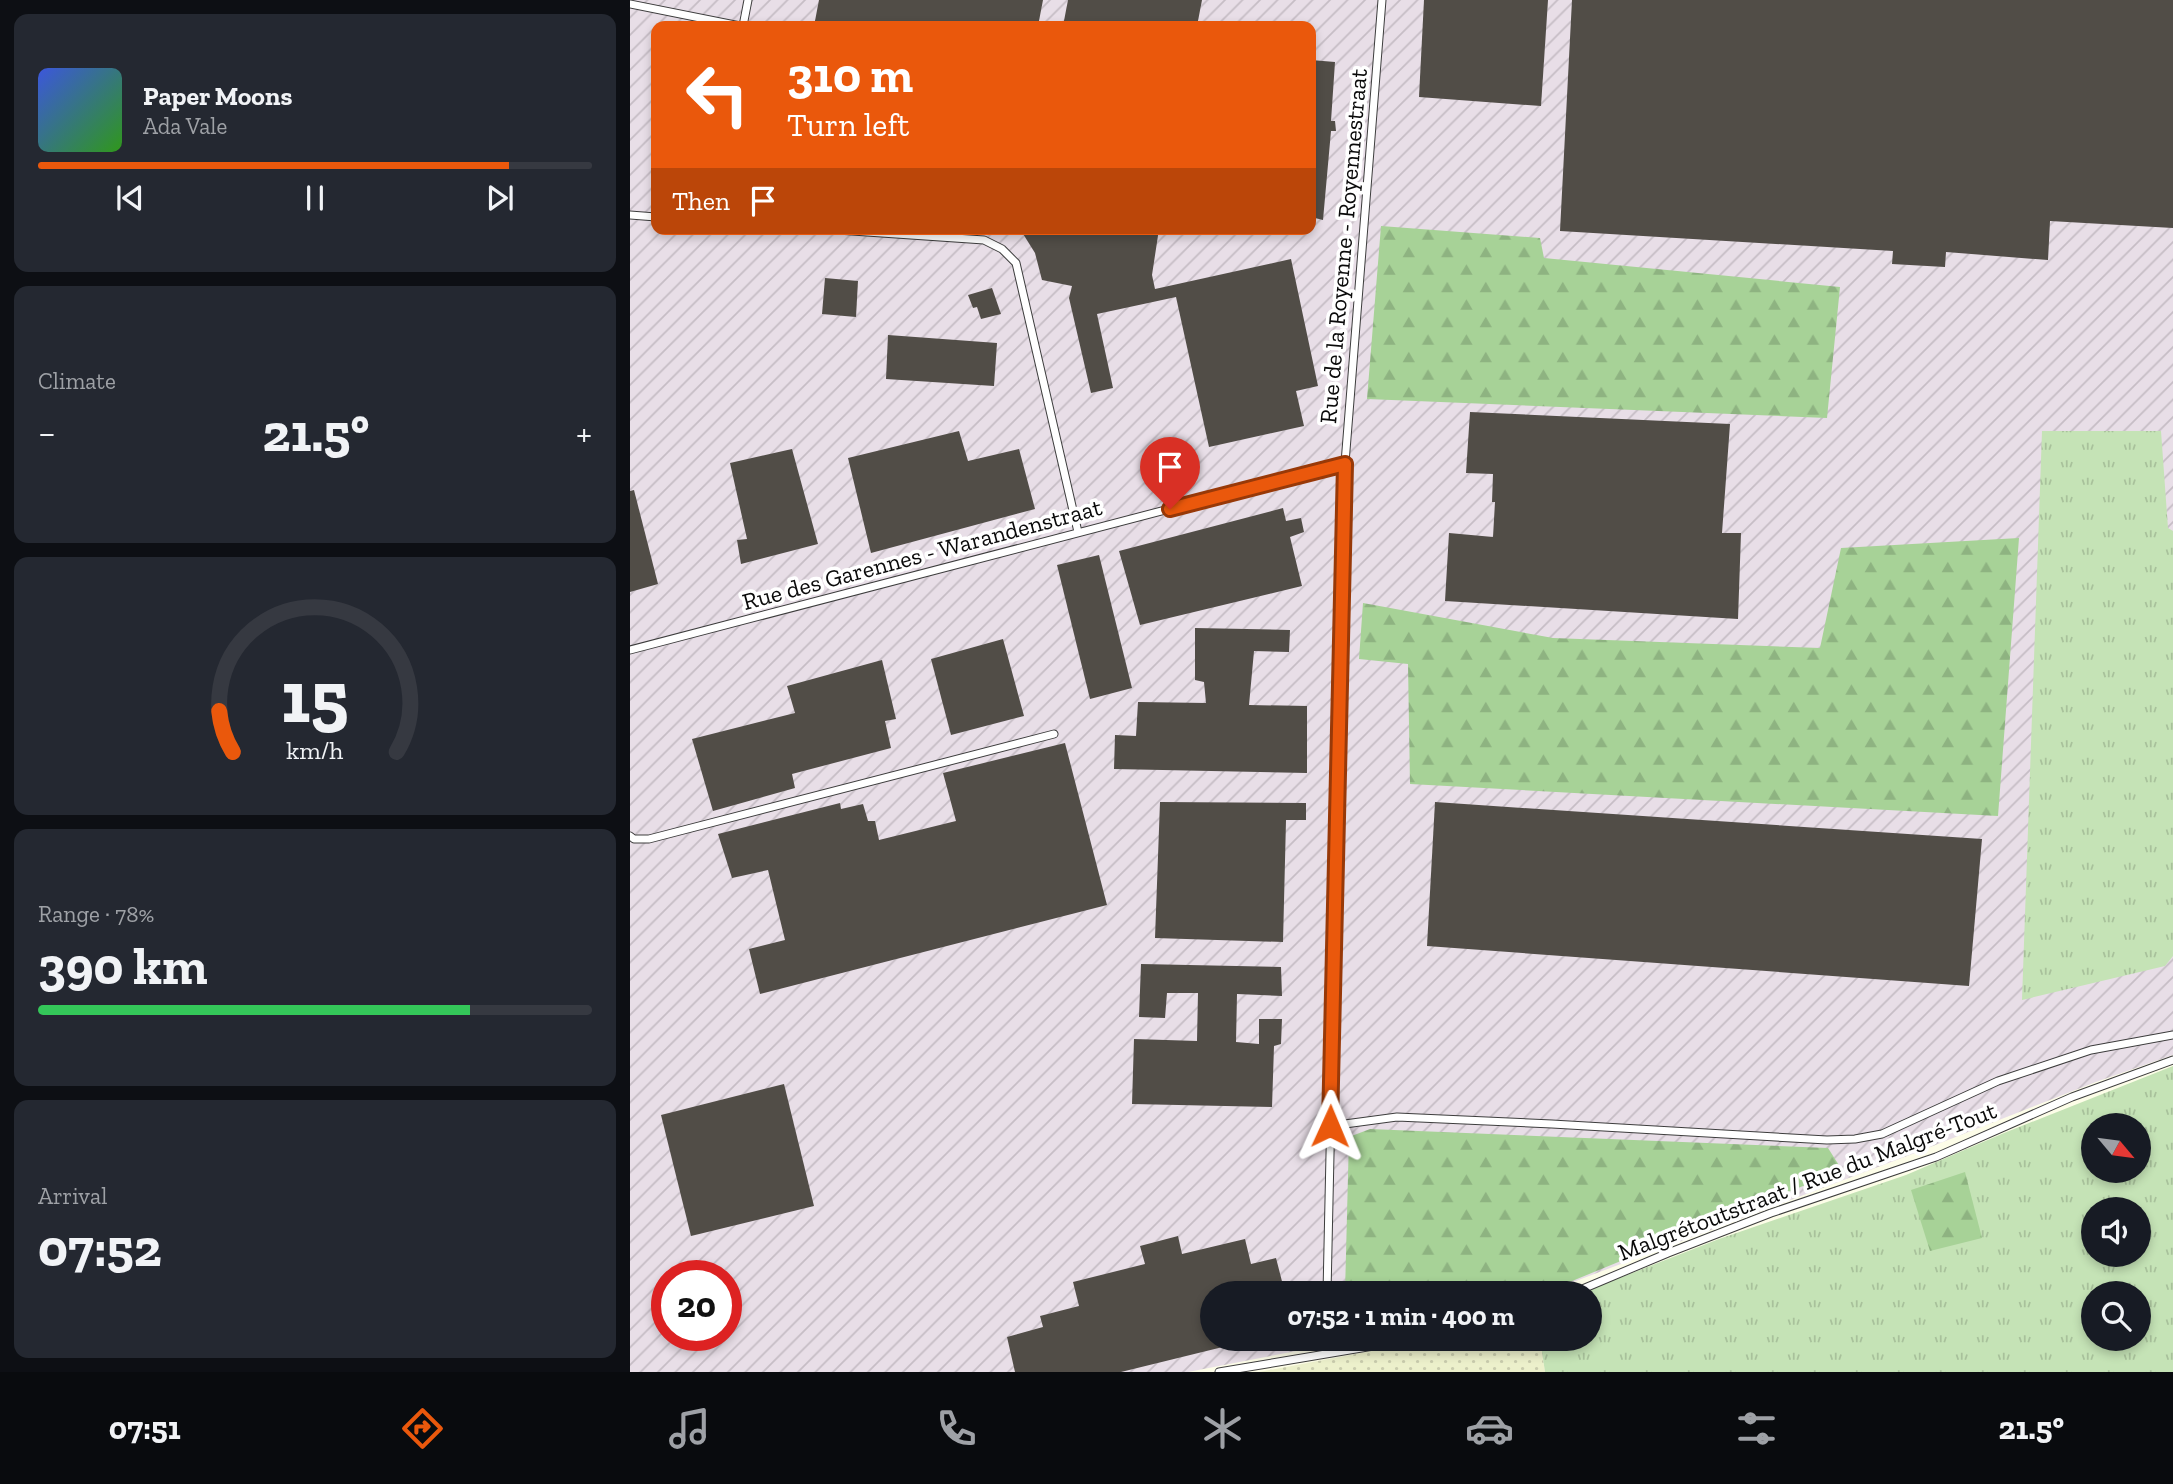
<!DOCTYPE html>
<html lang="en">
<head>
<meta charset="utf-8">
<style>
  body { margin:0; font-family:"Zilla Slab",serif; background:#242831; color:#f1f3f6; height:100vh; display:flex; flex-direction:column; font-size:26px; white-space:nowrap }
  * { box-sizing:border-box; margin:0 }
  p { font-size:23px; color:#9ea1a6 }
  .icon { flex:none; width:38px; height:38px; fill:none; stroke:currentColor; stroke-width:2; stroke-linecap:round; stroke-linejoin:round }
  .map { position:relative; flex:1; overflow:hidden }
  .sheet { display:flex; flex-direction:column; gap:14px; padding:14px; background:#0d0f14; width:630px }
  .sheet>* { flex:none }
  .banner { position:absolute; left:21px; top:21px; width:665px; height:214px; border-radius:14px; box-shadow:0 4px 10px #0003; background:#ea580c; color:#fff; overflow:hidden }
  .needle { width:46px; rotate:119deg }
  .buttons { position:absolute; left:1451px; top:1113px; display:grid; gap:14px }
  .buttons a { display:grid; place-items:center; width:70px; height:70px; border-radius:50%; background:#171b24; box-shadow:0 4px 10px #0003; font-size:35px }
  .speed { position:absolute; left:21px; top:1260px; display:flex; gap:14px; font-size:35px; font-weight:700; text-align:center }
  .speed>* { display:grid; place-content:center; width:91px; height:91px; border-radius:50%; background:#171b24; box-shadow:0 4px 10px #0003; line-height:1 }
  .speed .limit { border:10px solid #d22; background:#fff; color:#111 }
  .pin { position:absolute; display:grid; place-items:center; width:60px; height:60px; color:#fff; margin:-72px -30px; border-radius:50% 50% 50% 0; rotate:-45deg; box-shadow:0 0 7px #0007 }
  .pin .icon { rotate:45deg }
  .me { position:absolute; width:77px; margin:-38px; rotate:1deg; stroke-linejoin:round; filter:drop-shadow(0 0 5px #0008) }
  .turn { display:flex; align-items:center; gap:24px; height:147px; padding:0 21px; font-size:32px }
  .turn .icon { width:91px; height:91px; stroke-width:2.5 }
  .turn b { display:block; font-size:49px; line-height:60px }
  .then { display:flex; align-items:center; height:66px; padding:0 21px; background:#0003; gap:14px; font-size:26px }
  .big { font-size:52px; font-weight:700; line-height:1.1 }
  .sheet .tile { flex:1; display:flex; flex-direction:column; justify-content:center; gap:10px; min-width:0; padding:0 24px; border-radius:14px; background:#242831 }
  .sheet .dial { align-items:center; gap:0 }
  .dial svg { height:182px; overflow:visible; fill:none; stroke:#363941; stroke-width:7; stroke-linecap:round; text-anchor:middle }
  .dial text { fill:#f1f3f6; stroke:none }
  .song { display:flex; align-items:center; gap:21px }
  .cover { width:84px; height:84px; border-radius:10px; background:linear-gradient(135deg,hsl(230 70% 55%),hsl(110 70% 35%)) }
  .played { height:7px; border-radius:4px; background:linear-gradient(90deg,#ea580c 85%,#363941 85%) }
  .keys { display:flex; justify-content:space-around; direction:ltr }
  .heat { display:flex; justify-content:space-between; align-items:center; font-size:38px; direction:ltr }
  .charge { height:10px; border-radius:5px; background:linear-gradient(90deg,#34c759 78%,#363941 0) }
  .trip { position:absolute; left:570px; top:1281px; width:402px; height:70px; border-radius:35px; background:#171b24; box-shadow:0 4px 10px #0003; font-weight:700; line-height:70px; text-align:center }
  .tab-bar { display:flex; height:112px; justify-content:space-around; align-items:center; background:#090b0e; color:#9ea1a6 }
  .tab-bar .icon { width:49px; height:49px }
  .tab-bar .on { color:#ea580c }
  .tab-bar b { font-size:32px; color:#f1f3f6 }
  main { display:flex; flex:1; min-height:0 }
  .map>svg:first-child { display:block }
</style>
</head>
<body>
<main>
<section class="sheet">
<div class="tile">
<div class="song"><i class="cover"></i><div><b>Paper Moons</b><p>Ada Vale</p></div></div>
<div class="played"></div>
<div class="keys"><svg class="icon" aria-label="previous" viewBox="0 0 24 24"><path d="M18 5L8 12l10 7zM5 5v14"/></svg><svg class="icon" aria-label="pause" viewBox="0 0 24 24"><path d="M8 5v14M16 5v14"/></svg><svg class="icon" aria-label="next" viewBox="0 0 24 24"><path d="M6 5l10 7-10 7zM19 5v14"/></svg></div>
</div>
<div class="tile"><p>Climate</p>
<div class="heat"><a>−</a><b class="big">21.5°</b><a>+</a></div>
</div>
<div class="tile dial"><svg viewBox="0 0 100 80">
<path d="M14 69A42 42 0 1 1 86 69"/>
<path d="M14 69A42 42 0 0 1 8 51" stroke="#ea580c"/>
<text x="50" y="56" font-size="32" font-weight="700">15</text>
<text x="50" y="72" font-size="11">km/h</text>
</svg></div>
<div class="tile"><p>Range · 78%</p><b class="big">390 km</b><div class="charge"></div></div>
<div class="tile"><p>Arrival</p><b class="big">07:52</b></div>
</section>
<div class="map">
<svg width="1543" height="1372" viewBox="0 0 1543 1372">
  <defs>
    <pattern id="industrial-furrows" width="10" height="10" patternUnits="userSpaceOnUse" patternTransform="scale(1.75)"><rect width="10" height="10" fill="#e8dee7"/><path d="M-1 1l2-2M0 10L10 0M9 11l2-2" fill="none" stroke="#c6bdc5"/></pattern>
    <pattern id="farmland-dots" width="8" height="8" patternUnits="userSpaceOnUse" patternTransform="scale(1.75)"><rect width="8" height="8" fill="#ecf0cb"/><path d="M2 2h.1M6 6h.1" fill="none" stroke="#c9ccad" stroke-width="1.8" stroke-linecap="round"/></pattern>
    <pattern id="grass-tufts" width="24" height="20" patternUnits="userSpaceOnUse" patternTransform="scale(1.75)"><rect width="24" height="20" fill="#c5e3b6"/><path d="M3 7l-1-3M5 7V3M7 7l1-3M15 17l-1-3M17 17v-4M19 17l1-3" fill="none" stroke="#a8c19b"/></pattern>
    <pattern id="forest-firs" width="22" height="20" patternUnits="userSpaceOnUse" patternTransform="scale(1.75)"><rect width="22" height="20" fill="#a7d297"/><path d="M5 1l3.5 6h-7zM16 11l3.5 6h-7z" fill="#8eb381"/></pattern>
  </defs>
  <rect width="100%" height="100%" fill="#fdfde8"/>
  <path fill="url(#industrial-furrows)" fill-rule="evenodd" d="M0 0H1543V1055L1466 1082 1285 1153 914 1293H583V1339H728L558 1372H0ZM26 26H681V229H26ZM37 1276H96V1335H37Z"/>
  <polygon fill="url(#farmland-dots)" points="806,1339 910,1339 915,1372 629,1372"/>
  <g fill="url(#grass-tufts)" fill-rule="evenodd">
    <polygon points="1412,431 1531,431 1538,528 1543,531 1543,956 1535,966 1392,1000"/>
    <path d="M1543 1066V1372H915L910 1339H961V1293H951L1089 1239 1276 1175 1374 1133ZM1463 1125H1508V1171H1463ZM1463 1209H1508V1255H1463ZM1463 1293H1508V1339H1463Z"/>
  </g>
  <g fill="url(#forest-firs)">
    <polygon points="751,226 910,238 914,258 1210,287 1197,418 737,399"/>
    <polygon points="1389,538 1368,816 780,784 778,664 729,659 733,603 923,638 1190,648 1211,548"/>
    <polygon points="740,1129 1198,1148 1212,1170 913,1293 715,1293 719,1137"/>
    <polygon points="1335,1172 1352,1238 1300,1251 1281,1190"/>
  </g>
  <g fill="#514d47">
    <polygon points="189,0 413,0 408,26 184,26"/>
    <polygon points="438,0 572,0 567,26 433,26"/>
    <polygon points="794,0 918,0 911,106 789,97"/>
    <polygon points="942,0 1543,0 1543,228 1420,221 1418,260 1316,252 1315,267 1262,264 1263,251 930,231"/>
    <polygon points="681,60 705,62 701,121 705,121 706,131 701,131 693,220 681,217"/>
    <polygon points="390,229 529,229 522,275 525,289 661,259 688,386 666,391 674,426 579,447 546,297 467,314 483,388 461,393 439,298 442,286 412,280 405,253"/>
    <polygon points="195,278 228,281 226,317 192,314"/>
    <polygon points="362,288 371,314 351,319 347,307 343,308 338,295"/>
    <polygon points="258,335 367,343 364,386 256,379"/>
    <polygon points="840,412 1100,424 1092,533 1111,533 1108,619 815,601 819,533 863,537 865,502 862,502 863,474 836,473"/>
    <polygon points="329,431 338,461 389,449 405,509 241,553 218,458"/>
    <polygon points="162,449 188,544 111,564 107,540 117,539 100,463"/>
    <polygon points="4,490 28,584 0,592 0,491"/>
    <polygon points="653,508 656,521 671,518 674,532 660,537 672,586 510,625 489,551"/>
    <polygon points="469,555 502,688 460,699 427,565"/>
    <polygon points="565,628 660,630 659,652 624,651 619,705 677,706 677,773 484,769 485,735 506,736 508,702 576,703 574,682 565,680"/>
    <polygon points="373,639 394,716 321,735 301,659"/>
    <polygon points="252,660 266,719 255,721 261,748 162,774 165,788 83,811 62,739 165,713 157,686"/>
    <polygon points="435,743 477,905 130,994 119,949 155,940 138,870 102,878 88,834 210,803 211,809 233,804 238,821 245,821 249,840 326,821 313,773"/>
    <polygon points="530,802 676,803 676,820 656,820 653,942 525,938"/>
    <polygon points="805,802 1352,839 1339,986 797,946"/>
    <polygon points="511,964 651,967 652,996 607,994 606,1042 629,1044 629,1019 652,1019 651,1044 644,1046 642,1107 502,1104 504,1039 567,1041 568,993 537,993 535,1018 509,1017"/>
    <polygon points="154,1084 184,1206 61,1236 31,1115"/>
    <polygon points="548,1236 552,1254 615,1239 621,1264 646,1258 655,1293 583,1293 583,1339 609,1339 609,1343 491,1372 385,1372 377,1337 413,1327 410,1316 449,1306 443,1282 515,1264 510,1246"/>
  </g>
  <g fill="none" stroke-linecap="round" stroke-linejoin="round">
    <g stroke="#3d3d3d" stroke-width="9">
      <g id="service">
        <polyline points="0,4 110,26"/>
        <polyline points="113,26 118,0"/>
        <polyline points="0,215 26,217"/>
        <polyline points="193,229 354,240 372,249 386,263 448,532"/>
        <polyline points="0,650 715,463"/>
        <polyline points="0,836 4,839 19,839 424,734"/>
        <polyline points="700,1126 767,1117 922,1124 1197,1140 1225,1139 1252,1134 1368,1081 1461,1050 1543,1035"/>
        <polyline points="697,1293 715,463 752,0"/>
        <polyline points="943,1293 1038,1253 1141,1213 1306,1157 1442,1097 1543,1060"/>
        <polyline points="696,1353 696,1339"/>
        <polyline points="589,1372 785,1339"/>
      </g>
    </g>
    <use href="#service" stroke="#fff" stroke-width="7"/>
  </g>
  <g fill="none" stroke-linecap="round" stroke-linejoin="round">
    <g stroke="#983908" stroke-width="18">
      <polyline id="route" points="540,509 715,464 700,1126"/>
    </g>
    <use href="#route" stroke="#ea580c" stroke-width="12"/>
  </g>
  <g text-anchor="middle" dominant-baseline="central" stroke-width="7" stroke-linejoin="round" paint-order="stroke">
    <g font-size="24" fill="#0a0a0a" stroke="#fff">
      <text transform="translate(713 246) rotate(-85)">Rue de la Royenne - Royennestraat</text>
      <text transform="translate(292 554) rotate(-15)">Rue des Garennes - Warandenstraat</text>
      <text transform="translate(1177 1181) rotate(-21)">Malgrétoutstraat / Rue du Malgré-Tout</text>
    </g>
  </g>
</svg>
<div class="buttons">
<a><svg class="needle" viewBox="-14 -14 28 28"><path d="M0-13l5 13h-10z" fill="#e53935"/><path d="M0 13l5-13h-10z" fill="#9ea1a6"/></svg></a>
<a><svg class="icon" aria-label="sound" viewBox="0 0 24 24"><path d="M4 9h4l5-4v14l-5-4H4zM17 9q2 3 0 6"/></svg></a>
<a><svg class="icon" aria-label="search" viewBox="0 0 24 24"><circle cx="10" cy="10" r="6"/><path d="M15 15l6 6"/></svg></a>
</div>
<div class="speed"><div class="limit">20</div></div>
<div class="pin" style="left:540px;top:509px;background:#d93025"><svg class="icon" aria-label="arrive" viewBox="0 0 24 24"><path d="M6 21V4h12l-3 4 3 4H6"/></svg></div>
<svg class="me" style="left:700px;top:1126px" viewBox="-20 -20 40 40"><path d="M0-17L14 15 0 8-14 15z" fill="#ea580c" stroke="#fff" stroke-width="4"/></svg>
<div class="trip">07:52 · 1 min · 400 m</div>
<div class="banner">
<div class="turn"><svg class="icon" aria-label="left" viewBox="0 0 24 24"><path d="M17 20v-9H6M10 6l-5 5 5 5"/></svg><div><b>310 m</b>Turn left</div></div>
<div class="then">Then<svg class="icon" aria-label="arrive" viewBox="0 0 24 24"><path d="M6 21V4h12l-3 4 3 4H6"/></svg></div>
</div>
</div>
</main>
<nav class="tab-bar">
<b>07:51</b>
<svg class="icon on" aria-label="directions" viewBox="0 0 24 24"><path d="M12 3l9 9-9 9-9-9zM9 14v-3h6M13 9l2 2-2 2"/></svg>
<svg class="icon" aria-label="music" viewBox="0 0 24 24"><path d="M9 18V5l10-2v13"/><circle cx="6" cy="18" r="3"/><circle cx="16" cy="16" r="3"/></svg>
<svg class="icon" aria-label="phone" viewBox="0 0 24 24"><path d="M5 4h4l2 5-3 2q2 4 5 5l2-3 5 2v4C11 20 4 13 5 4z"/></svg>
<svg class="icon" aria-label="climate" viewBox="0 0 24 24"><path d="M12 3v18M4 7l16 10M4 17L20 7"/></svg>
<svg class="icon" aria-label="car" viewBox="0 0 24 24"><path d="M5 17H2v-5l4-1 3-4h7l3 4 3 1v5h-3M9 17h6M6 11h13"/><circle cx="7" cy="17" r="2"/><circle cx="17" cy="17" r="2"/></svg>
<svg class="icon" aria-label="filters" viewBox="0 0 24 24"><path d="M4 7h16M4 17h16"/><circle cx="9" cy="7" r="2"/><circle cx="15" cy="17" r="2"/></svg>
<b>21.5°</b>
</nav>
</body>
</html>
